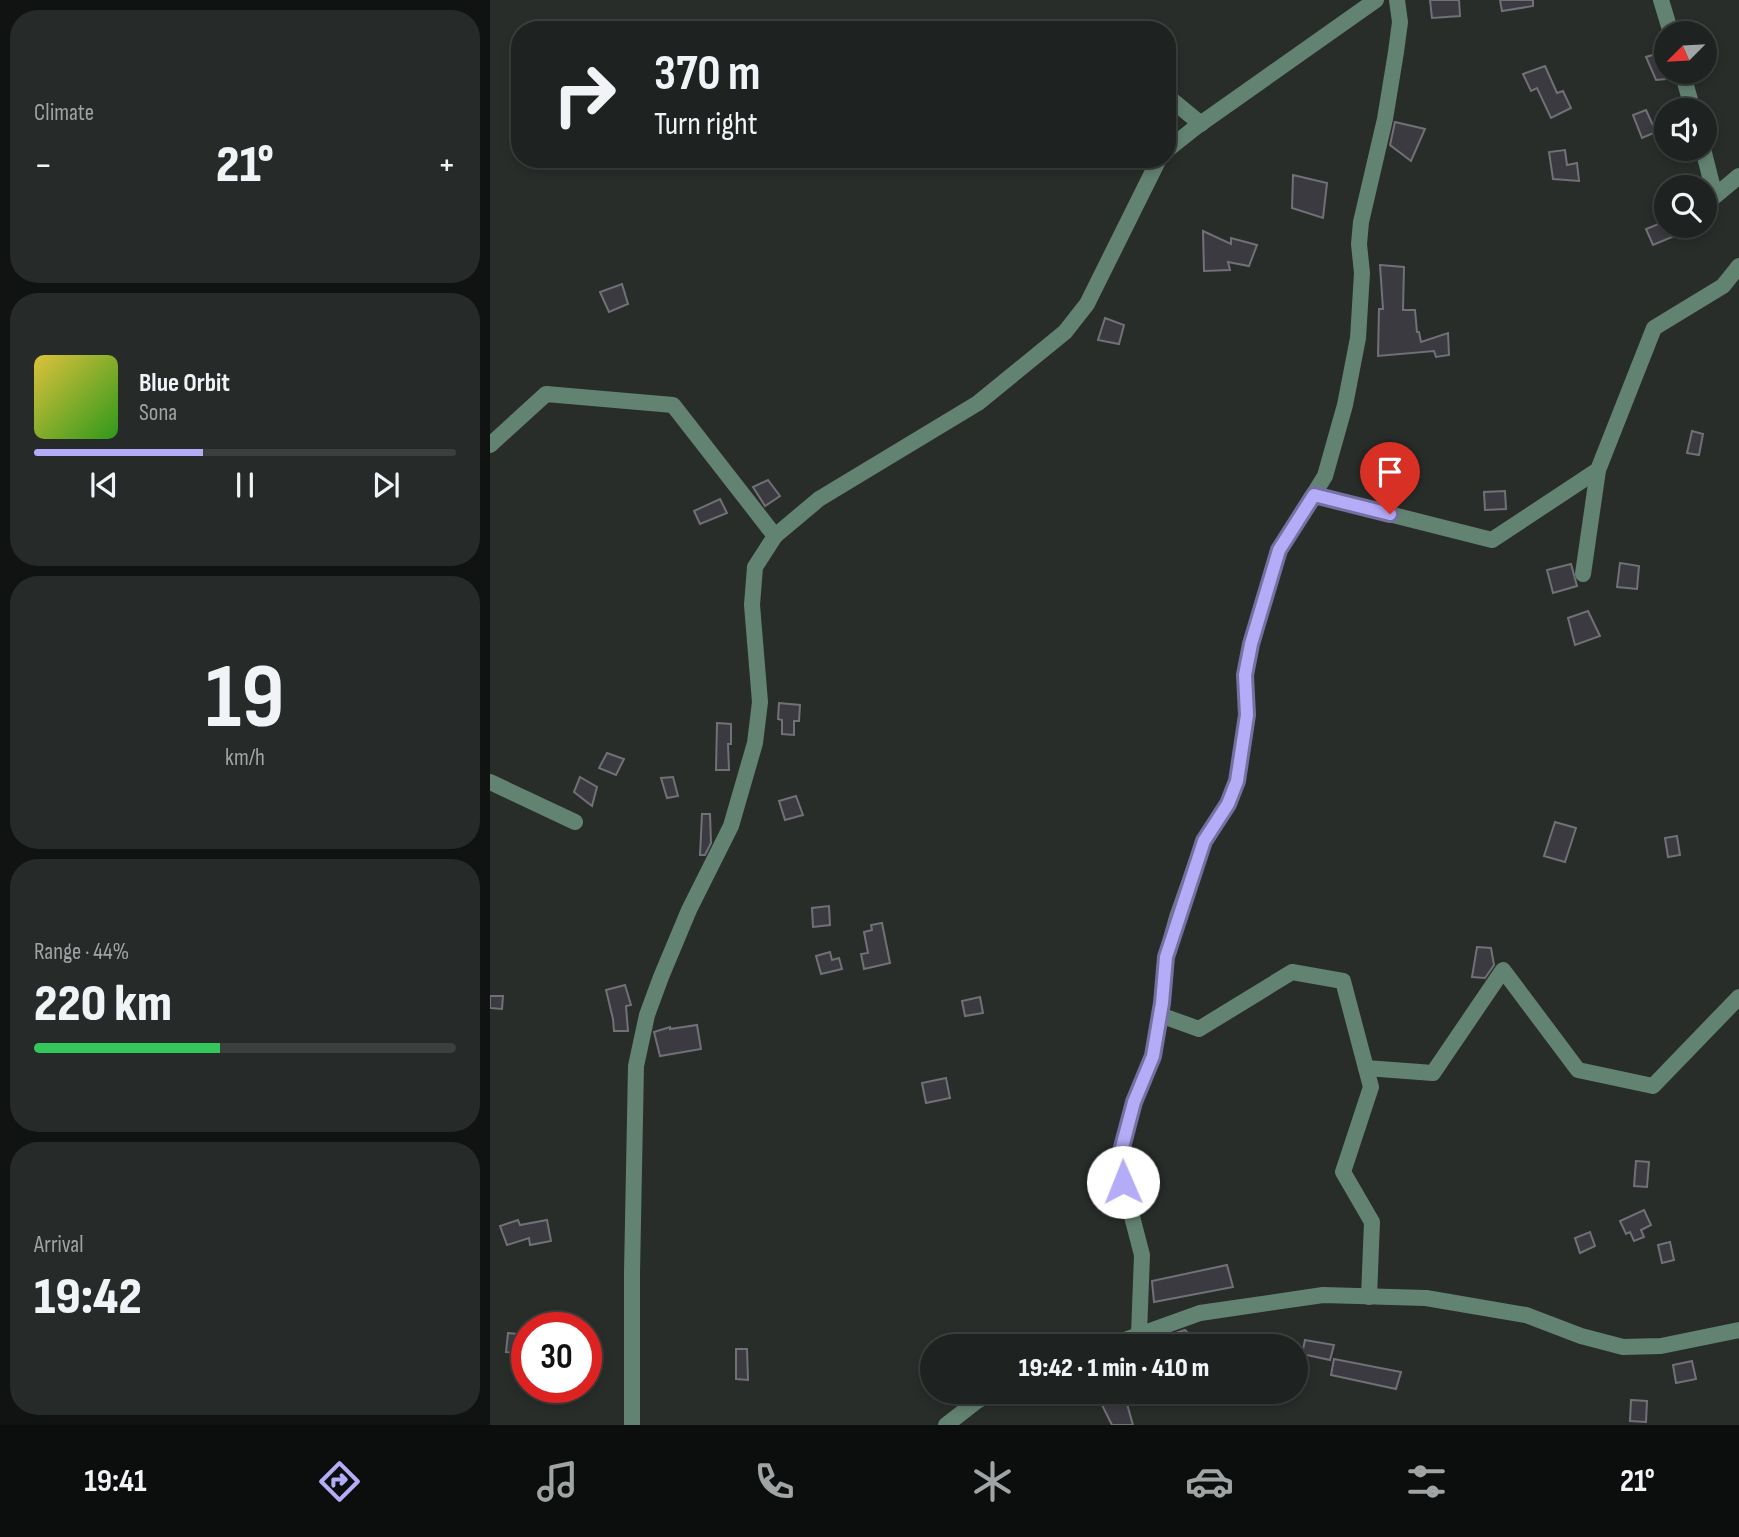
<!DOCTYPE html>
<html lang="en">
<head>
<meta charset="utf-8">
<style>
  body { margin:0; font-family:"Sofia Sans Condensed",sans-serif; background:#262a29; color:#f1f3f6; height:100vh; display:flex; flex-direction:column; font-size:26px; white-space:nowrap }
  * { box-sizing:border-box; margin:0 }
  p { font-size:23px; color:#a1a4a5 }
  .icon { flex:none; width:38px; height:38px; fill:none; stroke:currentColor; stroke-width:2; stroke-linecap:round; stroke-linejoin:round }
  .map { position:relative; flex:1; overflow:hidden }
  .drawer { display:flex; flex-direction:column; gap:10px; padding:10px; background:#101312; width:490px }
  .drawer>* { flex:none }
  .banner { position:absolute; left:21px; top:21px; width:665px; height:147px; border-radius:28px; box-shadow:0 4px 10px #0003,0 0 0 2px #3c3f3e; background:#1e2220; color:#f1f3f6; overflow:hidden }
  .needle { width:46px; rotate:246deg }
  .controls { position:absolute; left:1164px; top:21px; display:grid; gap:14px }
  .controls a { display:grid; place-items:center; width:63px; height:63px; border-radius:50%; background:#1e2220; box-shadow:0 4px 10px #0003,0 0 0 2px #3c3f3e; font-size:35px }
  .speed { position:absolute; left:21px; top:1312px; display:flex; gap:14px; font-size:35px; font-weight:700; text-align:center }
  .speed>* { display:grid; place-content:center; width:91px; height:91px; border-radius:50%; background:#1e2220; box-shadow:0 4px 10px #0003,0 0 0 2px #3c3f3e; line-height:1 }
  .speed .limit { border:10px solid #d22; background:#fff; color:#111 }
  .pin { position:absolute; display:grid; place-items:center; width:60px; height:60px; color:#fff; margin:-72px -30px; border-radius:50% 50% 50% 0; rotate:-45deg; box-shadow:0 0 7px #0007 }
  .pin .icon { rotate:45deg }
  .me { position:absolute; width:77px; margin:-38px; rotate:359deg; stroke-linejoin:round; filter:drop-shadow(0 0 5px #0008) }
  .turn { display:flex; align-items:center; gap:24px; height:147px; padding:0 28px; font-size:32px }
  .turn .icon { width:91px; height:91px; stroke-width:2.5 }
  .turn b { display:block; font-size:49px; line-height:60px }
  .big { font-size:52px; font-weight:800; line-height:1.1 }
  .drawer .widget { flex:1; display:flex; flex-direction:column; justify-content:center; gap:10px; min-width:0; padding:0 24px; border-radius:28px; background:#262a29 }
  .drawer .dial { align-items:center; gap:0 }
  .dial b { font-size:91px; line-height:1 }
  .song { display:flex; align-items:center; gap:21px }
  .cover { width:84px; height:84px; border-radius:10px; background:linear-gradient(135deg,hsl(50 70% 55%),hsl(110 70% 35%)) }
  .played { height:7px; border-radius:4px; background:linear-gradient(90deg,#b5acf8 40%,#3c3f3e 40%) }
  .keys { display:flex; justify-content:space-around; direction:ltr }
  .heat { display:flex; justify-content:space-between; align-items:center; font-size:38px; direction:ltr }
  .charge { height:10px; border-radius:5px; background:linear-gradient(90deg,#34c759 44%,#3c3f3e 0) }
  .trip { position:absolute; left:430px; top:1334px; width:388px; height:70px; border-radius:35px; background:#1e2220; box-shadow:0 4px 10px #0003,0 0 0 2px #3c3f3e; font-weight:800; line-height:70px; text-align:center }
  .tabs { display:flex; height:112px; justify-content:space-around; align-items:center; background:#0c0e0d; color:#a1a4a5 }
  .tabs .icon { width:49px; height:49px }
  .tabs .active { color:#b5acf8 }
  .tabs b { font-size:32px; color:#f1f3f6 }
  main { display:flex; flex:1; min-height:0 }
  .map>svg:first-child { display:block }
</style>
</head>
<body>
<main>
<section class="drawer">
<div class="widget"><p>Climate</p>
<div class="heat"><a>−</a><b class="big">21°</b><a>+</a></div>
</div>
<div class="widget">
<div class="song"><i class="cover"></i><div><b>Blue Orbit</b><p>Sona</p></div></div>
<div class="played"></div>
<div class="keys"><svg class="icon" aria-label="previous" viewBox="0 0 24 24"><path d="M18 5L8 12l10 7zM5 5v14"/></svg><svg class="icon" aria-label="pause" viewBox="0 0 24 24"><path d="M8 5v14M16 5v14"/></svg><svg class="icon" aria-label="next" viewBox="0 0 24 24"><path d="M6 5l10 7-10 7zM19 5v14"/></svg></div>
</div>
<div class="widget dial"><b>19</b><p>km/h</p></div>
<div class="widget"><p>Range · 44%</p><b class="big">220 km</b><div class="charge"></div></div>
<div class="widget"><p>Arrival</p><b class="big">19:42</b></div>
</section>
<div class="map">
<svg width="1249" height="1425" viewBox="0 0 1249 1425">
  <rect width="100%" height="100%" fill="#282d2a"/>
  <g fill="#3b3a40" stroke="#707076" stroke-width="2">
    <polygon points="940,0 969,0 970,16 942,18"/>
    <polygon points="1010,0 1043,0 1043,6 1012,11"/>
    <polygon points="1176,51 1176,79 1166,80 1156,57"/>
    <polygon points="1055,66 1067,93 1073,91 1081,108 1061,118 1047,88 1041,91 1033,74"/>
    <polygon points="1156,110 1166,132 1152,138 1143,115"/>
    <polygon points="905,122 935,129 921,161 900,145"/>
    <polygon points="1075,150 1077,165 1087,163 1089,181 1063,179 1059,152"/>
    <polygon points="803,175 837,183 833,218 802,208"/>
    <polygon points="1176,221 1176,226 1208,226 1163,245 1156,229"/>
    <polygon points="713,231 741,244 741,238 767,245 759,266 738,262 740,270 714,271"/>
    <polygon points="890,265 914,267 913,310 925,310 927,332 929,332 931,342 958,333 959,355 946,357 944,351 888,356 889,309 893,309"/>
    <polygon points="132,284 138,304 119,312 110,292"/>
    <polygon points="615,318 634,325 629,344 608,340"/>
    <polygon points="1202,431 1213,434 1209,455 1197,453"/>
    <polygon points="278,480 290,496 275,506 263,487"/>
    <polygon points="1015,491 1016,509 995,510 994,492"/>
    <polygon points="230,499 237,513 210,524 204,511"/>
    <polygon points="1130,563 1149,566 1147,589 1127,587"/>
    <polygon points="1081,564 1087,586 1063,593 1057,570"/>
    <polygon points="1098,611 1110,636 1085,645 1078,618"/>
    <polygon points="289,703 310,705 309,721 304,721 304,735 292,734 292,720 288,719"/>
    <polygon points="227,723 241,724 241,744 238,744 239,770 226,770"/>
    <polygon points="117,753 134,759 126,775 109,768"/>
    <polygon points="90,777 107,787 102,806 84,792"/>
    <polygon points="183,777 188,796 177,798 171,778"/>
    <polygon points="306,796 313,815 295,820 289,801"/>
    <polygon points="212,814 220,814 221,843 215,855 210,855"/>
    <polygon points="1065,822 1086,828 1075,862 1054,856"/>
    <polygon points="1187,836 1190,855 1178,857 1175,838"/>
    <polygon points="339,906 340,925 323,927 322,908"/>
    <polygon points="392,923 400,963 374,969 371,954 378,953 374,932 382,930 381,925"/>
    <polygon points="987,947 1001,948 1004,965 995,978 982,977"/>
    <polygon points="340,952 342,960 349,958 352,969 331,974 326,956"/>
    <polygon points="135,985 141,1005 136,1006 138,1031 124,1031 123,1019 116,990"/>
    <polygon points="0,996 13,996 12,1009 0,1008"/>
    <polygon points="490,997 493,1013 475,1016 472,1001"/>
    <polygon points="207,1025 211,1049 170,1056 164,1032 180,1027 180,1029"/>
    <polygon points="456,1078 460,1098 436,1103 432,1083"/>
    <polygon points="1146,1161 1159,1162 1157,1187 1144,1186"/>
    <polygon points="1154,1210 1161,1225 1151,1230 1154,1237 1144,1241 1140,1232 1136,1234 1130,1221"/>
    <polygon points="28,1220 30,1225 57,1220 61,1241 40,1245 39,1238 17,1245 10,1226"/>
    <polygon points="1100,1232 1105,1246 1090,1253 1085,1238"/>
    <polygon points="1180,1242 1184,1260 1172,1263 1168,1245"/>
    <polygon points="737,1265 743,1287 664,1302 662,1281"/>
    <polygon points="695,1330 704,1339 698,1346 666,1346 677,1336"/>
    <polygon points="18,1333 37,1335 37,1353 16,1352"/>
    <polygon points="815,1340 844,1345 840,1360 812,1354"/>
    <polygon points="246,1349 257,1349 258,1380 246,1379"/>
    <polygon points="844,1359 911,1372 906,1389 841,1375"/>
    <polygon points="1202,1361 1206,1379 1186,1383 1183,1365"/>
    <polygon points="635,1397 643,1425 622,1425 612,1405"/>
    <polygon points="1141,1400 1157,1401 1156,1422 1140,1421"/>
  </g>
  <g fill="none" stroke-linecap="round" stroke-linejoin="round">
    <g stroke="#628371" stroke-width="16">
      <polyline points="1171,0 1181,33"/>
      <polyline points="1192,72 1203,110"/>
      <polyline points="677,96 711,124"/>
      <polyline points="1213,149 1225,196 1249,176"/>
      <polyline points="677,150 706,127 886,0"/>
      <polyline points="0,445 56,394 183,405 285,536"/>
      <polyline points="824,495 1002,540 1108,470 1164,328 1233,286 1249,266"/>
      <polyline points="1093,574 1108,470"/>
      <polyline points="0,782 85,822"/>
      <polyline points="670,1015 709,1029 802,972 853,981 881,1087 853,1172 882,1222 879,1297"/>
      <polyline points="876,1068 943,1073 1013,970 1088,1070 1163,1086 1249,997"/>
      <polyline points="649,1334 652,1255 633,1182 630,1155 644,1102 663,1056 672,1003 676,957 687,917 714,841 738,804 747,781 757,715 755,675 761,644 789,550 835,476 855,405 868,338 872,273 869,244 871,222 895,119 906,52 910,22 907,0"/>
      <polyline points="618,1346 710,1313 833,1295 936,1298 1036,1315 1091,1336 1133,1347 1171,1346 1249,1330"/>
      <polyline points="142,1425 142,1273 146,1066 157,1015 171,977 199,910 241,826 265,743 270,702 262,605 265,567 285,536 329,499 488,403 575,332 597,304 669,159"/>
      <polyline points="456,1425 487,1401 505,1391"/>
    </g>
  </g>
  <g fill="none" stroke-linecap="round" stroke-linejoin="round">
    <g stroke="#7670a1" stroke-width="18">
      <polyline id="route" points="633,1182 630,1155 644,1102 663,1056 672,1003 676,957 714,841 738,804 747,781 757,715 755,675 761,644 789,550 824,495 900,514"/>
    </g>
    <use href="#route" stroke="#b5acf8" stroke-width="12"/>
  </g>
</svg>
<div class="controls">
<a><svg class="needle" viewBox="-14 -14 28 28"><path d="M0-13l5 13h-10z" fill="#e53935"/><path d="M0 13l5-13h-10z" fill="#a1a4a5"/></svg></a>
<a><svg class="icon" aria-label="sound" viewBox="0 0 24 24"><path d="M4 9h4l5-4v14l-5-4H4zM17 9q2 3 0 6"/></svg></a>
<a><svg class="icon" aria-label="search" viewBox="0 0 24 24"><circle cx="10" cy="10" r="6"/><path d="M15 15l6 6"/></svg></a>
</div>
<div class="speed"><div class="limit">30</div></div>
<div class="pin" style="left:900px;top:514px;background:#d93025"><svg class="icon" aria-label="arrive" viewBox="0 0 24 24"><path d="M6 21V4h12l-3 4 3 4H6"/></svg></div>
<svg class="me" style="left:633px;top:1182px" viewBox="-20 -20 40 40"><circle r="19" fill="#fff"/><path d="M0-13L10 11 0 6-10 11z" fill="#b5acf8"/></svg>
<div class="trip">19:42 · 1 min · 410 m</div>
<div class="banner">
<div class="turn"><svg class="icon" aria-label="right" viewBox="0 0 24 24"><path d="M7 20v-9h11M14 6l5 5-5 5"/></svg><div><b>370 m</b>Turn right</div></div>
</div>
</div>
</main>
<nav class="tabs">
<b>19:41</b>
<svg class="icon active" aria-label="directions" viewBox="0 0 24 24"><path d="M12 3l9 9-9 9-9-9zM9 14v-3h6M13 9l2 2-2 2"/></svg>
<svg class="icon" aria-label="music" viewBox="0 0 24 24"><path d="M9 18V5l10-2v13"/><circle cx="6" cy="18" r="3"/><circle cx="16" cy="16" r="3"/></svg>
<svg class="icon" aria-label="phone" viewBox="0 0 24 24"><path d="M5 4h4l2 5-3 2q2 4 5 5l2-3 5 2v4C11 20 4 13 5 4z"/></svg>
<svg class="icon" aria-label="climate" viewBox="0 0 24 24"><path d="M12 3v18M4 7l16 10M4 17L20 7"/></svg>
<svg class="icon" aria-label="car" viewBox="0 0 24 24"><path d="M5 17H2v-5l4-1 3-4h7l3 4 3 1v5h-3M9 17h6M6 11h13"/><circle cx="7" cy="17" r="2"/><circle cx="17" cy="17" r="2"/></svg>
<svg class="icon" aria-label="filters" viewBox="0 0 24 24"><path d="M4 7h16M4 17h16"/><circle cx="9" cy="7" r="2"/><circle cx="15" cy="17" r="2"/></svg>
<b>21°</b>
</nav>
</body>
</html>
